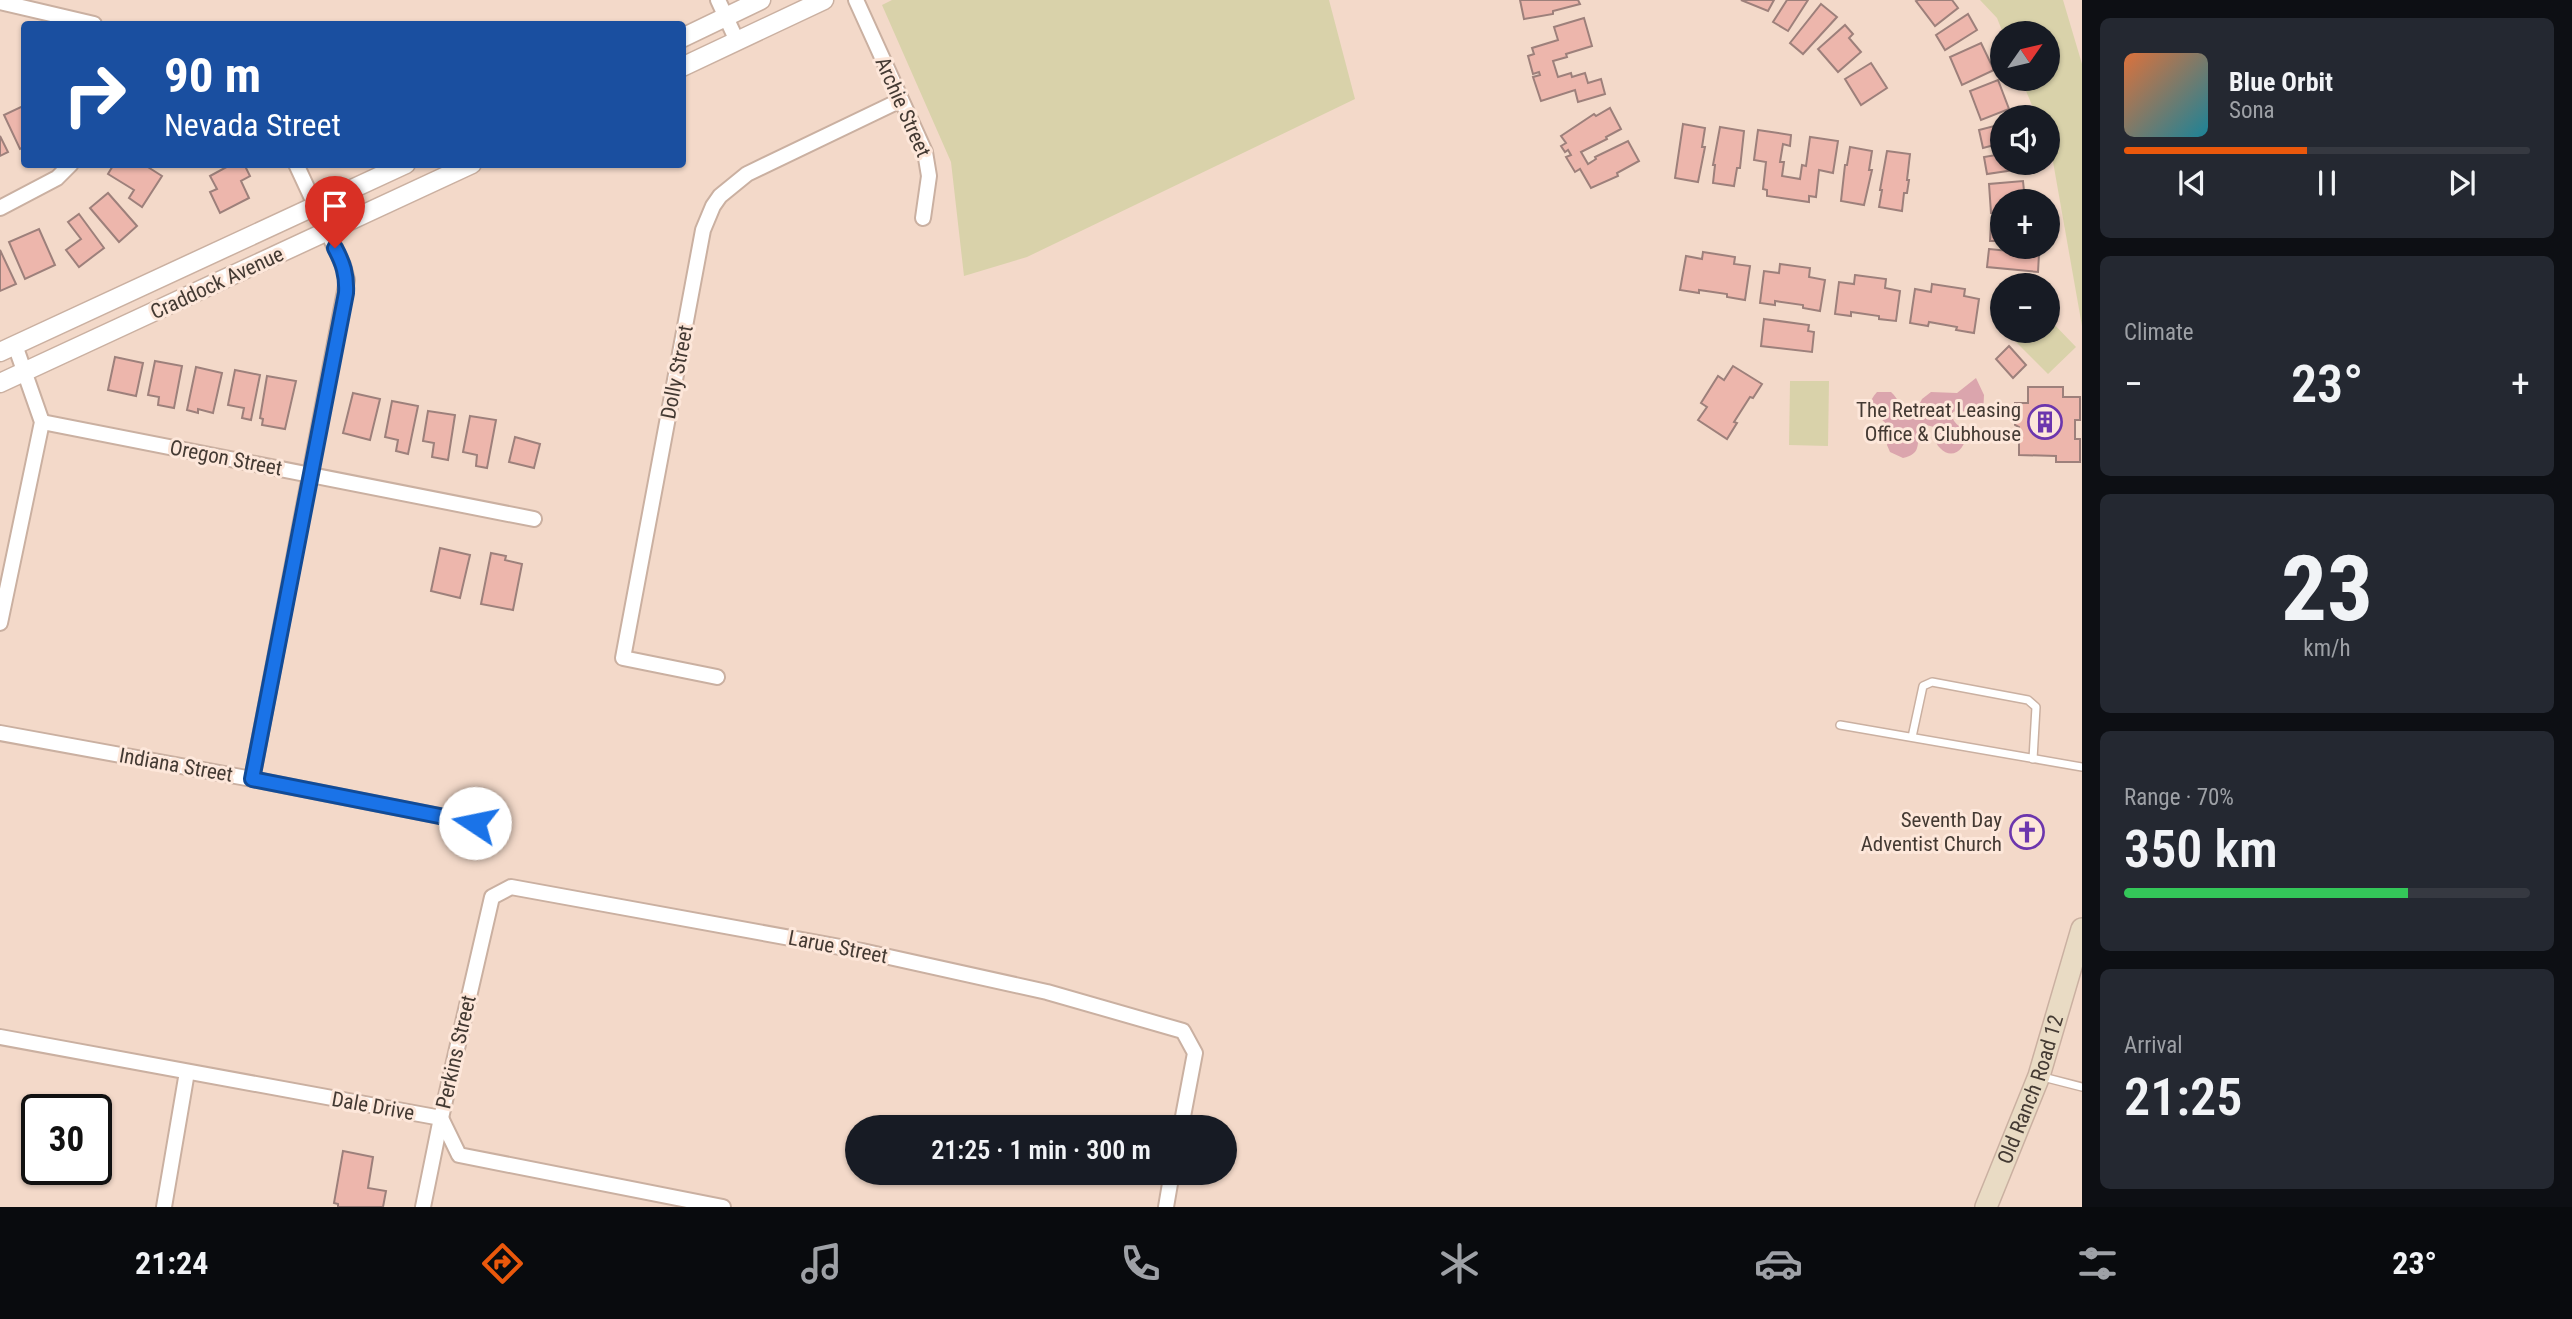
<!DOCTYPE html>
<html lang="en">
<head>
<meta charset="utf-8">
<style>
  body { margin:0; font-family:"Roboto Condensed",sans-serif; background:#242831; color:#f1f3f6; height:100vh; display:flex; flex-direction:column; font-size:26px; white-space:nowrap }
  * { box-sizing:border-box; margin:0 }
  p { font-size:23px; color:#9ea1a6 }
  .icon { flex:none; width:38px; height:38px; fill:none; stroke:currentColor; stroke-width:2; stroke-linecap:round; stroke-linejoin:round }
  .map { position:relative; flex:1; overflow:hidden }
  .side { display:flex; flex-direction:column; gap:18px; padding:18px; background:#0d0f14; width:490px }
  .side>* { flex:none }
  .hud { position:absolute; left:21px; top:21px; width:665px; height:147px; border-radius:7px; box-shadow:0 2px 5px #0004; background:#1a4fa0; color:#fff; overflow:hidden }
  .needle { width:46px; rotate:56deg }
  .controls { position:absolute; left:1990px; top:21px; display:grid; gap:14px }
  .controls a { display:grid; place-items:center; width:70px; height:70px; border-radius:50%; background:#171b24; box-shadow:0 2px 5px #0004; font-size:35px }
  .speed { position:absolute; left:21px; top:1094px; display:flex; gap:14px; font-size:35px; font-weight:700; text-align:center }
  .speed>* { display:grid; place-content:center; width:91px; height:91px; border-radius:50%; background:#171b24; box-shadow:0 2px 5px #0004; line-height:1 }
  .speed .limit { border:4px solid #111; border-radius:10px; background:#fff; color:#111 }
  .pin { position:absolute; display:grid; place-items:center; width:60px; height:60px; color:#fff; margin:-72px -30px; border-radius:50% 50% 50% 0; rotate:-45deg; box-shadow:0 0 7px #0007 }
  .pin .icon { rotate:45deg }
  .me { position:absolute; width:77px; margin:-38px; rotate:281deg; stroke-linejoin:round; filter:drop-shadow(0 0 5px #0008) }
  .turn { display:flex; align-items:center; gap:24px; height:147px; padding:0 28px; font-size:32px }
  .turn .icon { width:91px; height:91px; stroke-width:2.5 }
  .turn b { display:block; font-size:49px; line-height:60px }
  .big { font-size:52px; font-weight:600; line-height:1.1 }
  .side .widget { flex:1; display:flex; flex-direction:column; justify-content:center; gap:10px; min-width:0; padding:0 24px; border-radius:10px; background:#242831 }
  .side .dial { align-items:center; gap:0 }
  .dial b { font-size:91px; line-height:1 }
  .song { display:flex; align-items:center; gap:21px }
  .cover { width:84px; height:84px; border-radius:10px; background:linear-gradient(135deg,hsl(20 70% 55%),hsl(190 70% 35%)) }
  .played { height:7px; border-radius:4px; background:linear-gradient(90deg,#ea580c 45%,#363941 45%) }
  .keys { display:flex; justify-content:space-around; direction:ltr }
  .heat { display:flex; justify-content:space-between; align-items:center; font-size:38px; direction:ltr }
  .charge { height:10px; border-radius:5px; background:linear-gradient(90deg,#34c759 70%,#363941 0) }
  .trip { position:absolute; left:845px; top:1115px; width:392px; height:70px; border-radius:35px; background:#171b24; box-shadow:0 2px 5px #0004; font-weight:600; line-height:70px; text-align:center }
  .tab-bar { display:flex; height:112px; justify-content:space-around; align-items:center; background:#090b0e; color:#9ea1a6 }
  .tab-bar .icon { width:49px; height:49px }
  .tab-bar .selected { color:#ea580c }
  .tab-bar b { font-size:32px; color:#f1f3f6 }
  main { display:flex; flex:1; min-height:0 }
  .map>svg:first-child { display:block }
</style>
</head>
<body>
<main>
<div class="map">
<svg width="2082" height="1207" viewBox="0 0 2082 1207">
  <rect width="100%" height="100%" fill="#f3d9c9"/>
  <g fill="#d9d2aa">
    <polygon points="892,0 1329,0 1355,99 1027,257 964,276 951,162 882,5"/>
    <polygon points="1980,0 2063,0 2082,64 2082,326 2052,156 2048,144 2048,117 2037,117 2021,79 2048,79 2048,33 2003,33 1997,18"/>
    <polygon points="2048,318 2076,347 2048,374 2005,331 2048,331"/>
    <polygon points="1790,381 1829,381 1828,446 1789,445"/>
  </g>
  <path fill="#dba5ad" d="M1976 378 1984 395 1983 417 1959 410 1953 412C1950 424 1962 425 1966 434 1966 449 1952 461 1940 448 1933 442 1938 435 1934 427L1926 425 1919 431C1917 445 1921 454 1903 458L1890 452 1887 445 1890 429C1882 414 1859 412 1877 392H1891C1901 401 1901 414 1918 407L1922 399 1931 392 1957 393Z"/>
  <g fill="#edb6ac" stroke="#9d807b" stroke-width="2">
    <polygon points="1520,0 1578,0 1580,4 1553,11 1553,14 1524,19"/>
    <polygon points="1741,0 1774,0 1768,11"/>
    <polygon points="1787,0 1808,0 1788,31 1773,22"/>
    <polygon points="1918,0 1952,0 1958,8 1935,26 1916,1"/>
    <polygon points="1821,4 1837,17 1803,54 1790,43"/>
    <polygon points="1968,14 1977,30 1945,50 1936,35"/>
    <polygon points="1584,18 1592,46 1566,54 1567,57 1553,61 1558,77 1571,73 1572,77 1585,73 1588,83 1601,79 1605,94 1578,102 1575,90 1541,101 1533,77 1540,75 1539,72 1533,74 1528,56 1534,54 1532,48 1558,40 1554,27"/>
    <polygon points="1845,25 1853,34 1849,38 1861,52 1838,72 1818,49"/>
    <polygon points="1981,43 1994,70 1962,85 1950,57"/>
    <polygon points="1871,63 1887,88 1861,105 1845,79"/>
    <polygon points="1998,80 2009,109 1981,120 1970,91"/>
    <polygon points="23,106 24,147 20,149 4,115"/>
    <polygon points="1610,108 1621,129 1606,137 1607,139 1581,152 1588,164 1596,159 1595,157 1628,141 1639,161 1617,173 1618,176 1591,188 1580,169 1575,172 1566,157 1571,155 1568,150 1565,152 1561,146 1566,143 1561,136 1594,114 1596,116"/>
    <polygon points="1683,124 1705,128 1702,147 1705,147 1698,182 1675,178"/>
    <polygon points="2002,124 2002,143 1983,148 1979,130"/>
    <polygon points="1720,127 1744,131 1740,168 1737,168 1734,186 1713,183 1715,165 1713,165"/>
    <polygon points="1758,130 1791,135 1790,146 1783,144 1780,162 1784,162 1782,176 1800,179 1802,165 1806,166 1810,137 1838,141 1833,173 1819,170 1816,197 1809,196 1809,202 1767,196 1767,190 1763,189 1766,162 1754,160"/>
    <polygon points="0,136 8,152 0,156"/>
    <polygon points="1850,147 1872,151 1869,170 1872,170 1864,205 1841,201 1845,165 1847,165"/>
    <polygon points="1887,151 1910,154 1907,180 1909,180 1907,193 1904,193 1902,211 1879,207 1882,190 1880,190"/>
    <polygon points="2002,154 2002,163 2027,163 2028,168 1987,174 1984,157"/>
    <polygon points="114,164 143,164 162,176 142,207 129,198 134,190 108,174"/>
    <polygon points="232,164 244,164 250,176 241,181 249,198 220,213 210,192 217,189 210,176"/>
    <polygon points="2023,181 2025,201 2002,201 2002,213 1991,213 1989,184"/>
    <polygon points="108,193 137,226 119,242 90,208"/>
    <polygon points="79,214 104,248 79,267 66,250 81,239 68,222"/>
    <polygon points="1991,223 2002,223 2002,241 1990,241"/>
    <polygon points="39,229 55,265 25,279 9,242"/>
    <polygon points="1989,249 2039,254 2038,272 1987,267"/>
    <polygon points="0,250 16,284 0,291"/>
    <polygon points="1703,252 1735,257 1734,264 1750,266 1745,300 1727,297 1727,294 1699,290 1699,293 1680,290 1686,256 1702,259"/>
    <polygon points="1780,264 1810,268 1809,277 1825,280 1820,311 1803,308 1803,305 1775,301 1775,305 1760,303 1764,271 1779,273"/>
    <polygon points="1855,275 1886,279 1885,288 1900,291 1896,321 1879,319 1879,316 1851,312 1851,316 1835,314 1839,282 1854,284"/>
    <polygon points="1932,284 1965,289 1964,296 1979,299 1974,333 1956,330 1957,327 1929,322 1928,326 1910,323 1915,289 1931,292"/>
    <polygon points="1764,319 1809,325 1808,331 1814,332 1812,352 1761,346"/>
    <polygon points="2009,346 2026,365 2013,378 1996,359"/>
    <polygon points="115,357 143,363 136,396 108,390"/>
    <polygon points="155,361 182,366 174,408 158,405 159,397 148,395"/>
    <polygon points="1733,366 1762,384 1753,398 1750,397 1734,422 1737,423 1727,439 1698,420 1707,407 1701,403 1718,376 1724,380"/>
    <polygon points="196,367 222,373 213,413 198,409 198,413 187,410"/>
    <polygon points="235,370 260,375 251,420 242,418 244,408 228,405"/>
    <polygon points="267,376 296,381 285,429 262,425 263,419 260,418"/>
    <polygon points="2028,387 2063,387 2063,397 2080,397 2080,420 2075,420 2075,439 2080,439 2080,462 2056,462 2056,456 2019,455 2019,427 2015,425 2015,403 2028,403"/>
    <polygon points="353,393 380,399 370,440 343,433"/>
    <polygon points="392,401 418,406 408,454 396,451 398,440 385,437"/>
    <polygon points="428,411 455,415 448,460 432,457 434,443 423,441"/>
    <polygon points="470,416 496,420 487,468 476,466 477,455 463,452"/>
    <polygon points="515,437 540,444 534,468 509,462"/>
    <polygon points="440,548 470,555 460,598 431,591"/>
    <polygon points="491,553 506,556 505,560 522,564 513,610 481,604"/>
    <polygon points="343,1151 373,1157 368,1188 386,1191 383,1207 338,1207 338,1204 334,1203"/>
  </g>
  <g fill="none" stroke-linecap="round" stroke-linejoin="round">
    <g stroke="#cab0a1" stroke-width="10">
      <g id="service">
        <polyline points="1840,725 2082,767"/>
        <polyline points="1912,737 1923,686 1932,682 2028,700 2036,707 2033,759"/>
        <polyline points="2043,1077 2082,1087"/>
      </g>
    </g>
    <g stroke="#cab0a1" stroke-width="18">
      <g id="minor">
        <polyline points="718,0 737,41"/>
        <polyline points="856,0 925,152 929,176 923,218"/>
        <polyline points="0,2 94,24"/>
        <polyline points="0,208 57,178 71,164"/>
        <polyline points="42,422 534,519"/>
        <polyline points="0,623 42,422 15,345"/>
        <polyline points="717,677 623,658 703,230 713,206 720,196 747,174 901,100"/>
        <polyline points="0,733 252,779 475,823"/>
        <polyline points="252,779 347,280 343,265 296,164"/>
        <polyline points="0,1037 441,1118 459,1155 723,1207"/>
        <polyline points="164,1207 187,1072"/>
        <polyline points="423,1207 441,1118 492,897 511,887 862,951 1047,992 1183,1031 1195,1053 1181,1127"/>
        <polyline points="1166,1207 1172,1172"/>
      </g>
    </g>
    <g stroke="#cab0a1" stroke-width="21">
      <g id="tertiary">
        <polyline points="682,38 761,0"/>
        <polyline points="682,67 824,0"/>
        <polyline points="0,352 406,164"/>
        <polyline points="0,383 472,164"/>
      </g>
    </g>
    <g stroke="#cab0a1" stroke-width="24">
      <g id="secondary">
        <path id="s1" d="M1986 1207 2039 1076 2082 929"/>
      </g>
    </g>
    <use href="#service" stroke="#fff" stroke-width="7"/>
    <use href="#minor" stroke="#fff" stroke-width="14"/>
    <use href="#tertiary" stroke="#fff" stroke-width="18"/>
    <use href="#secondary" stroke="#e9dbc4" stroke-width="21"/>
  </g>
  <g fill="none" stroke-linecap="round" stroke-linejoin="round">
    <g stroke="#114b97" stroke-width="18">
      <path id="route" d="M335 248C343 263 347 275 346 293L252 779 475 823"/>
    </g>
    <use href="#route" stroke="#1a73e8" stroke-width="12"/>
  </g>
  <defs>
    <g id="building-ring" transform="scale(1.75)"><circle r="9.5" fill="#fde7da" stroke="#6c36ad" stroke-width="1.5"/><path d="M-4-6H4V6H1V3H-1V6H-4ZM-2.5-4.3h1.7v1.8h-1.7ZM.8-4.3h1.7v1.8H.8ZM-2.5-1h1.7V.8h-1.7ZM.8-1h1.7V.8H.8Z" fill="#6c36ad"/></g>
    <g id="church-ring" transform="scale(1.75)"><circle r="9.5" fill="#fde7da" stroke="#6c36ad" stroke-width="1.5"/><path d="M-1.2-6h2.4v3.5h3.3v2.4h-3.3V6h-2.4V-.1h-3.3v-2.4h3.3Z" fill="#6c36ad"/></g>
  </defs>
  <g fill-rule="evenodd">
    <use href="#building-ring" x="2045" y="422"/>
    <use href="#church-ring" x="2027" y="832"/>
  </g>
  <g text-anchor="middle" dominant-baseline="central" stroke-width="6" stroke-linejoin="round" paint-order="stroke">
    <g font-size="21" fill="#443a33" stroke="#fde7da">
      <text transform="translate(903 107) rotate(66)">Archie Street</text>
      <text transform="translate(217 283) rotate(-25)">Craddock Avenue</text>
      <text transform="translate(677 372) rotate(-79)">Dolly Street</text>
      <text transform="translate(226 458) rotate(11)">Oregon Street</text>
      <text transform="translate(176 765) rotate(10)">Indiana Street</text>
      <text transform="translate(838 947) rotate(11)">Larue Street</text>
      <text transform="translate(456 1052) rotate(-77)">Perkins Street</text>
      <text stroke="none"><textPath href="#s1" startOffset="126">Old Ranch Road 12</textPath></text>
      <text transform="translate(373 1106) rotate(10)">Dale Drive</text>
    </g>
    <g font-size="21" fill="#443a33" stroke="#fde7da" text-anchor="end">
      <text x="2021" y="410">The Retreat Leasing<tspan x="2021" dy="24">Office &amp; Clubhouse</tspan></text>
      <text x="2002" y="820">Seventh Day<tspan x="2002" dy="24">Adventist Church</tspan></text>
    </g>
  </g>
</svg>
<div class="controls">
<a><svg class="needle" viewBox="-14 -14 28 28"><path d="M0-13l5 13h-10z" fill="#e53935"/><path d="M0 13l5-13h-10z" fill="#9ea1a6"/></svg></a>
<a><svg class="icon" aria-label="sound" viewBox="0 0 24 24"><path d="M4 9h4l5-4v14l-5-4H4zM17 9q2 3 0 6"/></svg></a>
<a>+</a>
<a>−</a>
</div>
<div class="speed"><div class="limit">30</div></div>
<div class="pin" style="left:335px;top:248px;background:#d93025"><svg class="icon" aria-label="arrive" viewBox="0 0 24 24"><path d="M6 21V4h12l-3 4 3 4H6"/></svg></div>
<svg class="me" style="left:475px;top:823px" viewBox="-20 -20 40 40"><circle r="19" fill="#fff"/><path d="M0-13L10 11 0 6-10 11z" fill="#1a73e8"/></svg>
<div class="trip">21:25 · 1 min · 300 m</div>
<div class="hud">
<div class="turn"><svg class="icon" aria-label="right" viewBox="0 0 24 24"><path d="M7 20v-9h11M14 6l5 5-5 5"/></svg><div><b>90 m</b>Nevada Street</div></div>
</div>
</div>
<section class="side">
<div class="widget">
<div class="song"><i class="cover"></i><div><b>Blue Orbit</b><p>Sona</p></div></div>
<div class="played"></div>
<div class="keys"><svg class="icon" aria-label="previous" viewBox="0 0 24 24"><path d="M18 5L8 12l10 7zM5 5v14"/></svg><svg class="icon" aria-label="pause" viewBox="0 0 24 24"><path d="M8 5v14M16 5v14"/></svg><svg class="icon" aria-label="next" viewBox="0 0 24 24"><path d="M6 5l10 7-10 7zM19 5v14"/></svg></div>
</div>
<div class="widget"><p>Climate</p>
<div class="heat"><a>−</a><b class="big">23°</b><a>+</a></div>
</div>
<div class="widget dial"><b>23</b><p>km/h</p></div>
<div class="widget"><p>Range · 70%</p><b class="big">350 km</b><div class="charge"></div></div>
<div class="widget"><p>Arrival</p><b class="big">21:25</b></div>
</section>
</main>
<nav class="tab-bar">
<b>21:24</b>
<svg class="icon selected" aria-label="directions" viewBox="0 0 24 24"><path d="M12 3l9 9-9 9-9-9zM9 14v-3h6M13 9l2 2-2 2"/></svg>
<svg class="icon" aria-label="music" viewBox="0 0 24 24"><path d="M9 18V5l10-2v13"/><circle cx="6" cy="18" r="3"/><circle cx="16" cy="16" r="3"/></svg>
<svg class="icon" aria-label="phone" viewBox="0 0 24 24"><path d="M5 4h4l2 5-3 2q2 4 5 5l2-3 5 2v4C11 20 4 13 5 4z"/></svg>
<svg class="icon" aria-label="climate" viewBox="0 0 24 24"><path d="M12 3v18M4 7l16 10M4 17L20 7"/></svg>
<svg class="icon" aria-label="car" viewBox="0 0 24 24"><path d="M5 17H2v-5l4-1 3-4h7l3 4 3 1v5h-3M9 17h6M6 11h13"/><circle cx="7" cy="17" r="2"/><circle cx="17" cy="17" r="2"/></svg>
<svg class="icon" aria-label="filters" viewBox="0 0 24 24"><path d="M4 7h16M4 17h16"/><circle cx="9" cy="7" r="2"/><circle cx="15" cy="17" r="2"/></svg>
<b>23°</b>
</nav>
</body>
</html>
